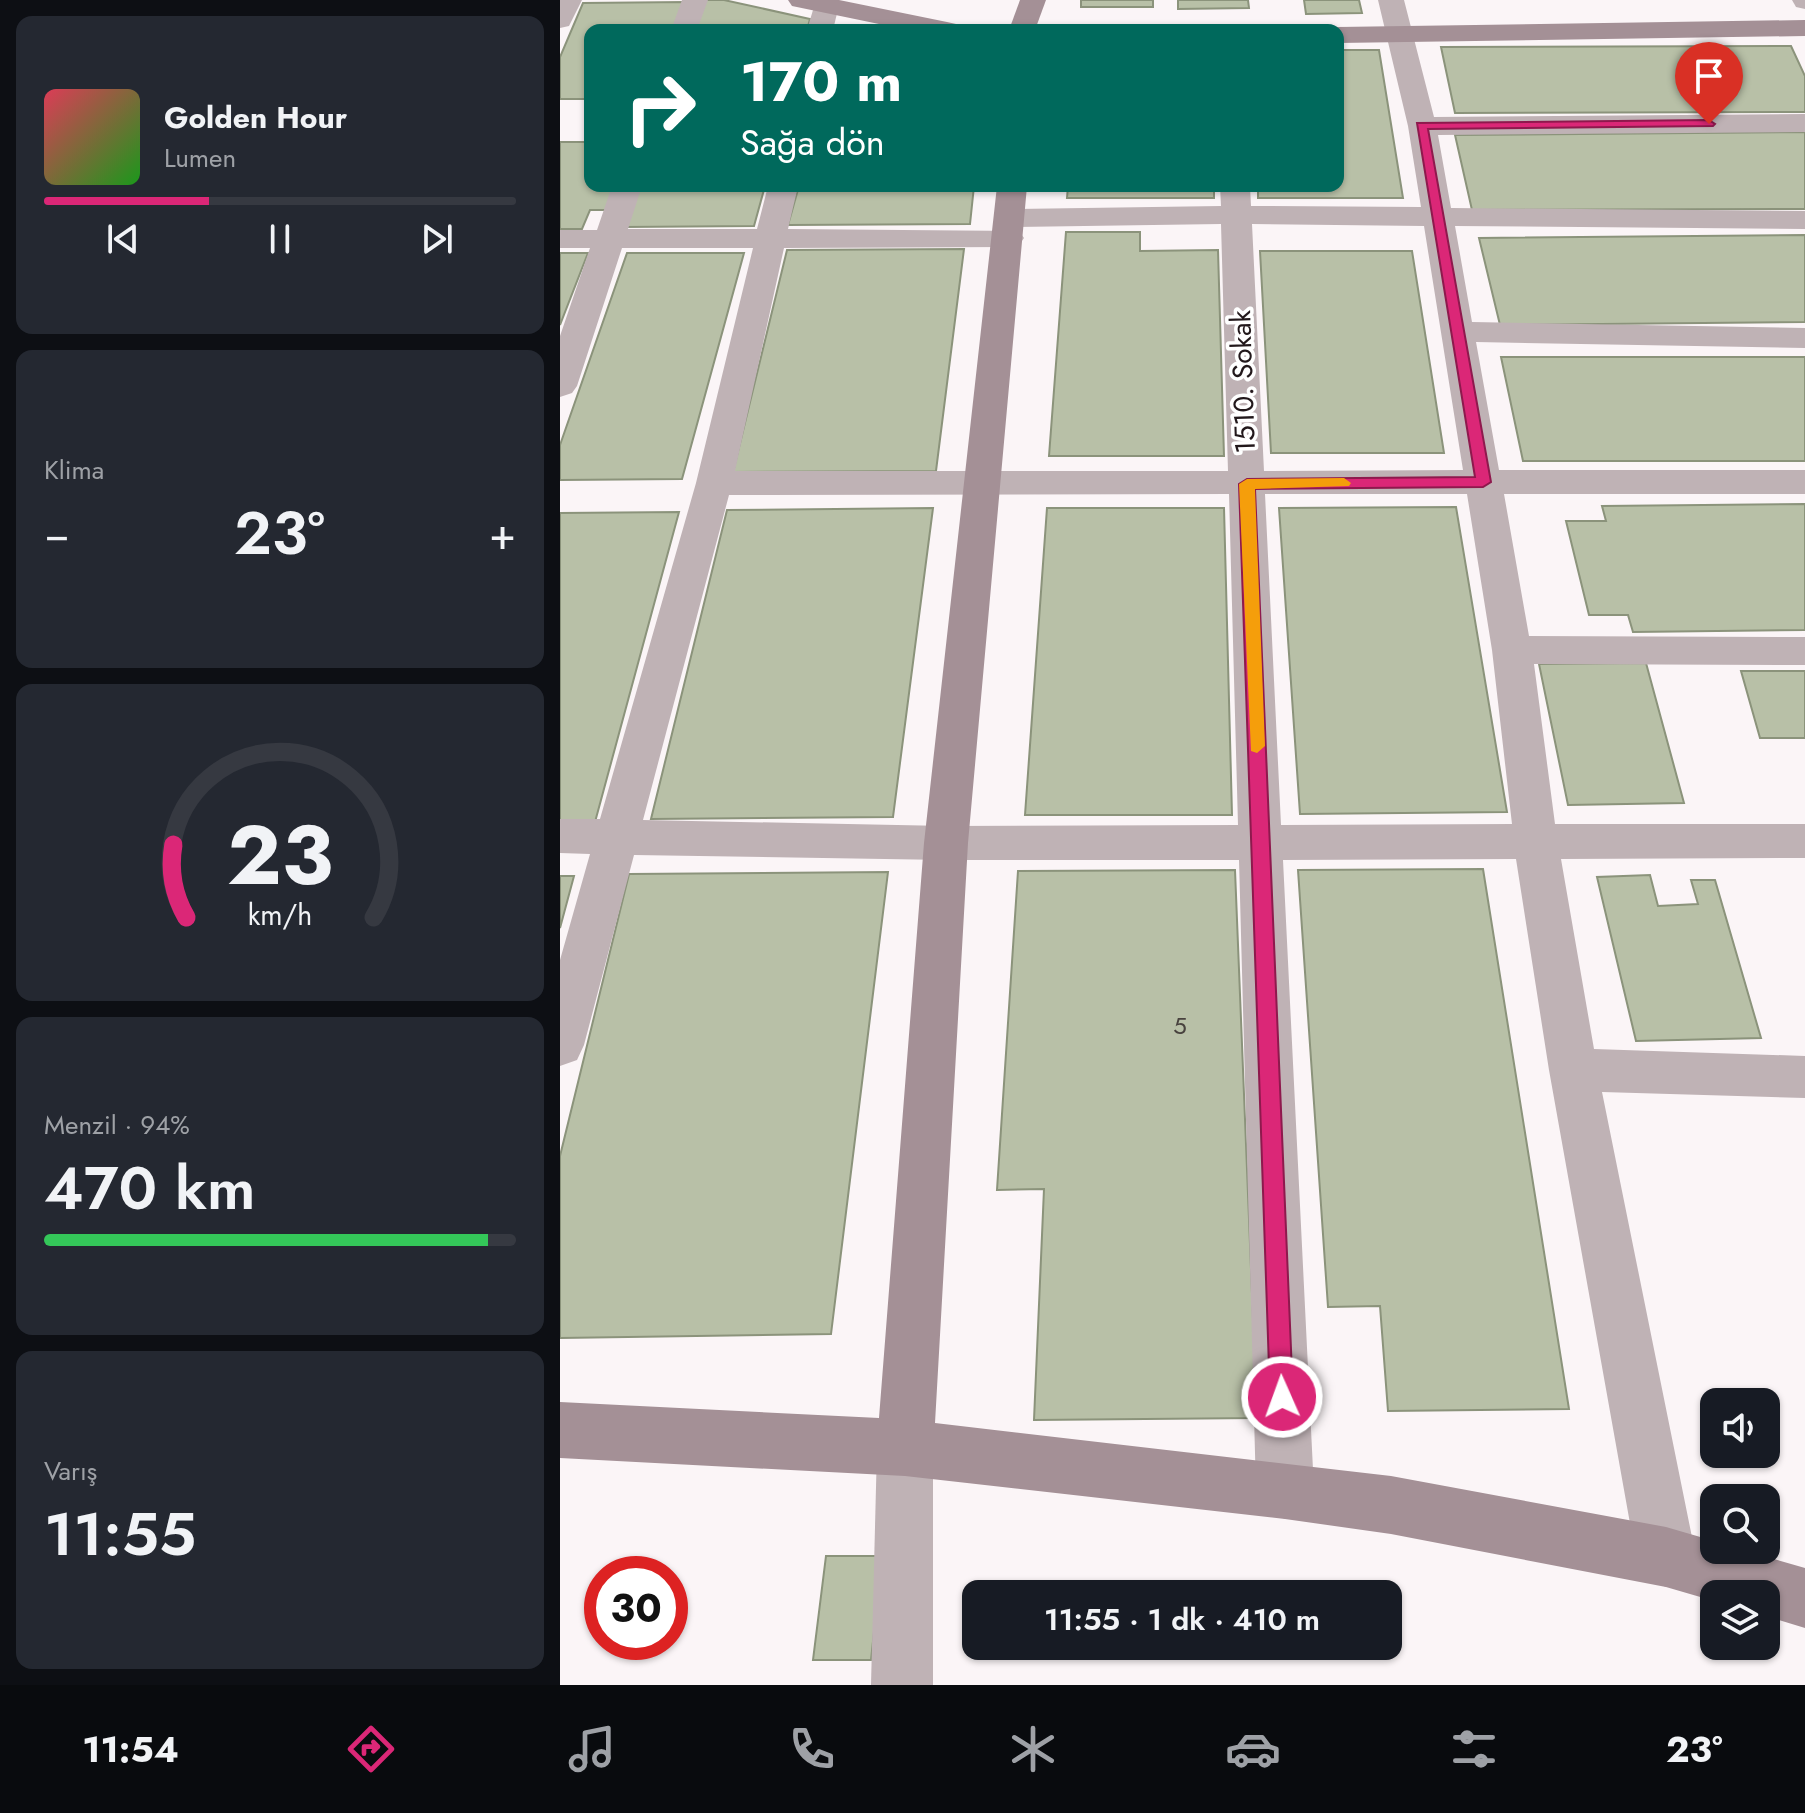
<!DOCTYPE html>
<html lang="tr">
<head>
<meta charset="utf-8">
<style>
  body { margin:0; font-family:Jost,sans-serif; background:#242831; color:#f1f3f6; height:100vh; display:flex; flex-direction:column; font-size:30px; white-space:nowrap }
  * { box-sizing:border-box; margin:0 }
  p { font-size:26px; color:#9ea1a6 }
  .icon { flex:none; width:44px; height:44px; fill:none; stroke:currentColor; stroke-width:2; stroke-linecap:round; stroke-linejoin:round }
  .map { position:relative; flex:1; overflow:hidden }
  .side { display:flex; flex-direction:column; gap:16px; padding:16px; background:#0d0f14; width:560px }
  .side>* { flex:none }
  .guide { position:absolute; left:24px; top:24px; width:760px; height:168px; border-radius:16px; box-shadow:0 2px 6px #0004; background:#00695c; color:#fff; overflow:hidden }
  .buttons { position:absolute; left:1140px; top:1388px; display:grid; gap:16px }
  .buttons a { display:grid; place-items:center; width:80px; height:80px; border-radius:16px; background:#171b24; box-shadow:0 2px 6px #0004; font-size:40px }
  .speed { position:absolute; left:24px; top:1556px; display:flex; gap:16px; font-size:40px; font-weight:700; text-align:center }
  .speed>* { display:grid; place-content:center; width:104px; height:104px; border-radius:50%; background:#171b24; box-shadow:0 2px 6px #0004; line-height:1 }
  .speed .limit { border:12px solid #d22; background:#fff; color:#111 }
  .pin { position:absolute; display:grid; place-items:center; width:68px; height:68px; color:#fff; margin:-82px -34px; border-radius:50% 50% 50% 0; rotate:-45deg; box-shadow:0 0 8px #0007 }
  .pin .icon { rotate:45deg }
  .me { position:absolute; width:88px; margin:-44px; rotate:358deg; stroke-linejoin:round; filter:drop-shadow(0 0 6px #0008) }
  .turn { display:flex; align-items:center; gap:28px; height:168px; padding:0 24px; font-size:36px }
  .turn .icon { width:104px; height:104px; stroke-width:2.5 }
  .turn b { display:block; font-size:56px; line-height:68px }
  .big { font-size:60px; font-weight:600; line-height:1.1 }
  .side .widget { flex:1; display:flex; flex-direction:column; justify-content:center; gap:12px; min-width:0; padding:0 28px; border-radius:16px; background:#242831 }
  .side .dial { align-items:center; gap:0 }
  .dial svg { height:208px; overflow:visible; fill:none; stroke:#363941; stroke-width:7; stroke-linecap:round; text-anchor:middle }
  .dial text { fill:#f1f3f6; stroke:none }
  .song { display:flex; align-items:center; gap:24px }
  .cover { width:96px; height:96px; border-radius:12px; background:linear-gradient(135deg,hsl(350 70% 55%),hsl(120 70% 35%)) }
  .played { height:8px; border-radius:4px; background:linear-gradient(90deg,#db2777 35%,#363941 35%) }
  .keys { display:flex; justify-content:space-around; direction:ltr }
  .heat { display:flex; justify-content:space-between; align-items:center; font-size:44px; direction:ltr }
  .charge { height:12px; border-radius:6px; background:linear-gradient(90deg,#34c759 94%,#363941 0) }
  .trip { position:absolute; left:402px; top:1580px; width:440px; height:80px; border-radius:16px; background:#171b24; box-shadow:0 2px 6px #0004; font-weight:600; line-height:80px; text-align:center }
  .menu { display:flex; height:128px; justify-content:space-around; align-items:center; background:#090b0e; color:#9ea1a6 }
  .menu .icon { width:56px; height:56px }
  .menu .selected { color:#db2777 }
  .menu b { font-size:36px; color:#f1f3f6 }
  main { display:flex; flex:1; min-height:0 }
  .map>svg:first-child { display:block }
</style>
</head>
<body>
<main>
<section class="side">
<div class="widget">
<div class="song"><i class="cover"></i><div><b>Golden Hour</b><p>Lumen</p></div></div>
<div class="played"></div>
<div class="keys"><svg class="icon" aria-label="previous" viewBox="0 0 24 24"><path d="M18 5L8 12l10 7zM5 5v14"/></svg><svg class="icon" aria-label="pause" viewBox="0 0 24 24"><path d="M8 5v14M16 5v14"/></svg><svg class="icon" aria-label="next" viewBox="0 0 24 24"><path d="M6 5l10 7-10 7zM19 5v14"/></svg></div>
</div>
<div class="widget"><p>Klima</p>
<div class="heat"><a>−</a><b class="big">23°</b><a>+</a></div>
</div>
<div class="widget dial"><svg viewBox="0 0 100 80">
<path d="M14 69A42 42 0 1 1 86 69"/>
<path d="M14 69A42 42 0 0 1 9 41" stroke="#db2777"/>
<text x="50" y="56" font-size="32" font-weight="700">23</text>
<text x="50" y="72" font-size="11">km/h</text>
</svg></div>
<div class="widget"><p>Menzil · 94%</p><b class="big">470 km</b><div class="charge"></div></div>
<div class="widget"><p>Varış</p><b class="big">11:55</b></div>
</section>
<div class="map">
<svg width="1245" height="1685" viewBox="0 0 1245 1685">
  <rect width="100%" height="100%" fill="#fbf5f7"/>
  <g fill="#b8c0a7" stroke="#8b937b" stroke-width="2">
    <polygon points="146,0 164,0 250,19 247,30 135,30"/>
    <rect x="521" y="0" width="72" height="7"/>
    <polygon points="618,0 688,0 689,8 618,9"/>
    <polygon points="744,0 799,0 802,13 746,14"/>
    <polygon points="126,2 116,30 30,30 30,99 0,99 0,57 23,3"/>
    <polygon points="1231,46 1245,76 1245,112 895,113 881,47"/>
    <polygon points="778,50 819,50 843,198 698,198 698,186 778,186"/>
    <polygon points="1245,132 1245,209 912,210 895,135"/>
    <polygon points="0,142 30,142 30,186 59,186 50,210 30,210 22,229 0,229"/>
    <polygon points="78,186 205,186 194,226 63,227"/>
    <polygon points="239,186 414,186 410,224 228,225"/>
    <polygon points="508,186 654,186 654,198 507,198"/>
    <polygon points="506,232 580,232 580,251 658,250 664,456 489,456"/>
    <polygon points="1245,235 1245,322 940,325 919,238"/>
    <polygon points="404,249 376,471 173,472 227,250"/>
    <polygon points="700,251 852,251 884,453 711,453"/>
    <polygon points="0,253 28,253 0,325"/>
    <polygon points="67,253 184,253 122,479 0,480 0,445"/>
    <polygon points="941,357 1245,357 1245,461 963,461"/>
    <polygon points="1245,504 1245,630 1073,632 1068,615 1029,615 1006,521 1046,521 1042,506"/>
    <polygon points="896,507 947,812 740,814 719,508"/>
    <polygon points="373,508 333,817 91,819 167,510"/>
    <polygon points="487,508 664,508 672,815 465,815"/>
    <polygon points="119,512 35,822 0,823 0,513"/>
    <polygon points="1086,663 1124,803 1008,805 979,664"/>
    <polygon points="1181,671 1245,671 1245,738 1200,738"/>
    <polygon points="923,869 1009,1409 828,1411 820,1306 768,1307 738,870"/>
    <polygon points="675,870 697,1418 474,1420 484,1189 437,1190 458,871"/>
    <polygon points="328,872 271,1334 0,1338 0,1156 69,874"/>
    <polygon points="1090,875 1098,906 1138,904 1131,880 1155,880 1201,1038 1076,1041 1037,877"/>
    <polygon points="0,876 14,876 0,928"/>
    <polygon points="266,1556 322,1556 311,1660 253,1660"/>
  </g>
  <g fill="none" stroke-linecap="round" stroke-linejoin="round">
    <g fill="#bfb2b5" fill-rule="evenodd">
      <polygon points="0,0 22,0 9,26 0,28"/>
      <polygon points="122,0 148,0 137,30 111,30"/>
      <polygon points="256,0 276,0 279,5 273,30 247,30"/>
      <path d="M818 0H844L874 117 1245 114V132L878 135 891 208 1245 211V229L895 226 912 322 1245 328V348L916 342 939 470H1245V494H944L969 636 1245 637V665L974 664 995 824H1245V858L1001 859 1034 1049 1245 1056V1098L1042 1092 1136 1557 1127 1578 1106 1587 1085 1578 1076 1557 989 1070 956 859 723 860 754 1490 745 1510 725 1519 705 1510 696 1490 679 860H386L74 855 24 1045 17 1060 0 1066V960L30 854 0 853V819H40L136 483 193 248H62L17 386 12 393 0 397V336L30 248H0V230H37L52 186H82L68 229H197L208 186H238L228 229 459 231 464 238 459 245 448 247 224 248 175 471H668L661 224 450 227 439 225 435 218 439 211 450 209 661 206 660 186H690L691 206 861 207 848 126ZM692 224 864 226 903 470 704 471ZM669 494 678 825 386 826 83 820 169 495ZM705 494H907L932 650 952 824 721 825Z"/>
      <polygon points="1232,0 1245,0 1245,9 1236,7"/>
      <polygon points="345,1420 365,1428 373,1448 373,1685 311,1685 317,1448 325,1428"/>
    </g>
    <g fill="#a49096" fill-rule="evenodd">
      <polygon points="228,0 279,0 387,22 396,24 400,30 348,30 232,6"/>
      <polygon points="460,0 486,0 475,30 449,30"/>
      <polygon points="1245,20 1245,36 778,43 778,30 768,30 778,27"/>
      <polygon points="437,186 467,186 408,843 375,1423 831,1476 1106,1527 1154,1541 1154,1550 1183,1550 1245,1568 1245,1628 1206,1616 1206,1594 1154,1594 1154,1601 1106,1587 831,1534 725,1519 345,1476 0,1458 0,1402 319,1418 364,843"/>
    </g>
  </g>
  <polygon fill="#db2777" stroke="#8e194d" stroke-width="2" points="1149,120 1155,124 1153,126 868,129 931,482 923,487 695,489 733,1397 730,1405 722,1409 714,1405 710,1397 679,484 687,479 915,477 857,123"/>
  <polygon fill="#f59e0b" points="784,478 791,483 789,486 695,489 705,746 697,753 691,751 679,484 687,479"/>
  <g text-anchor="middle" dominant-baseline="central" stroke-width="7" stroke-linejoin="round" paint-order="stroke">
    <g font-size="24" fill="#48423e">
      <text x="620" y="1025">5</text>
    </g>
    <g font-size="28" fill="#22181b" stroke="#fff">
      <text transform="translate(683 382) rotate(-92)">1510. Sokak</text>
    </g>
  </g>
</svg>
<div class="buttons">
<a><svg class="icon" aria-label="sound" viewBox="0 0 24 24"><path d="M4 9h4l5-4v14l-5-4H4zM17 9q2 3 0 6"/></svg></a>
<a><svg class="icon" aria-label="search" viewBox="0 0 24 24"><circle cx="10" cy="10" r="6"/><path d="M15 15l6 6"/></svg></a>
<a><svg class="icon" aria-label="layers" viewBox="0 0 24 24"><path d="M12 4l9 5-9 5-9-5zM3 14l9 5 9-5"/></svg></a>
</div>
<div class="speed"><div class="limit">30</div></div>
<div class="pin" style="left:1149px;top:124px;background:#d93025"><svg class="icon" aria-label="arrive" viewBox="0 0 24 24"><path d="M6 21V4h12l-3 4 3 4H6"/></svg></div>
<svg class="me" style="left:722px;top:1397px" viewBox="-20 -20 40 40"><circle r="17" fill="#db2777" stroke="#fff" stroke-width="3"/><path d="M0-11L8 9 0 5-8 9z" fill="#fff"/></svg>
<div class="trip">11:55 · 1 dk · 410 m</div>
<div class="guide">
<div class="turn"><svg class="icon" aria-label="right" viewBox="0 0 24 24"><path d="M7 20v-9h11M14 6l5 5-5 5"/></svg><div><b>170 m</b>Sağa dön</div></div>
</div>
</div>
</main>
<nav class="menu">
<b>11:54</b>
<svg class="icon selected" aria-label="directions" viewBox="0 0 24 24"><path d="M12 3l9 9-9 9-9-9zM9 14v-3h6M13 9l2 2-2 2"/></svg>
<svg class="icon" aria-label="music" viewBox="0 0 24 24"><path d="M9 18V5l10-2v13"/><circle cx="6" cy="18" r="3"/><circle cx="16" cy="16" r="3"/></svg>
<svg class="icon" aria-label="phone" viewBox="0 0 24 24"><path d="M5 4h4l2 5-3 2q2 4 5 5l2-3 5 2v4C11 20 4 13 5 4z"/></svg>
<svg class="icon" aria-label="climate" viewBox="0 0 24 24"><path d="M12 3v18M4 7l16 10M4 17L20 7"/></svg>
<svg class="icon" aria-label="car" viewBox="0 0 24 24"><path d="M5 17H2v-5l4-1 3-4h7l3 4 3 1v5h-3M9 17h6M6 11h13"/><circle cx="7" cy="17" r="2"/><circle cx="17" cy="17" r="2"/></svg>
<svg class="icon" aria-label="filters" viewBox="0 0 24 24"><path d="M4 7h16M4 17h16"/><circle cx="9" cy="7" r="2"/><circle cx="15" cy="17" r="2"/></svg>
<b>23°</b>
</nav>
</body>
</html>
